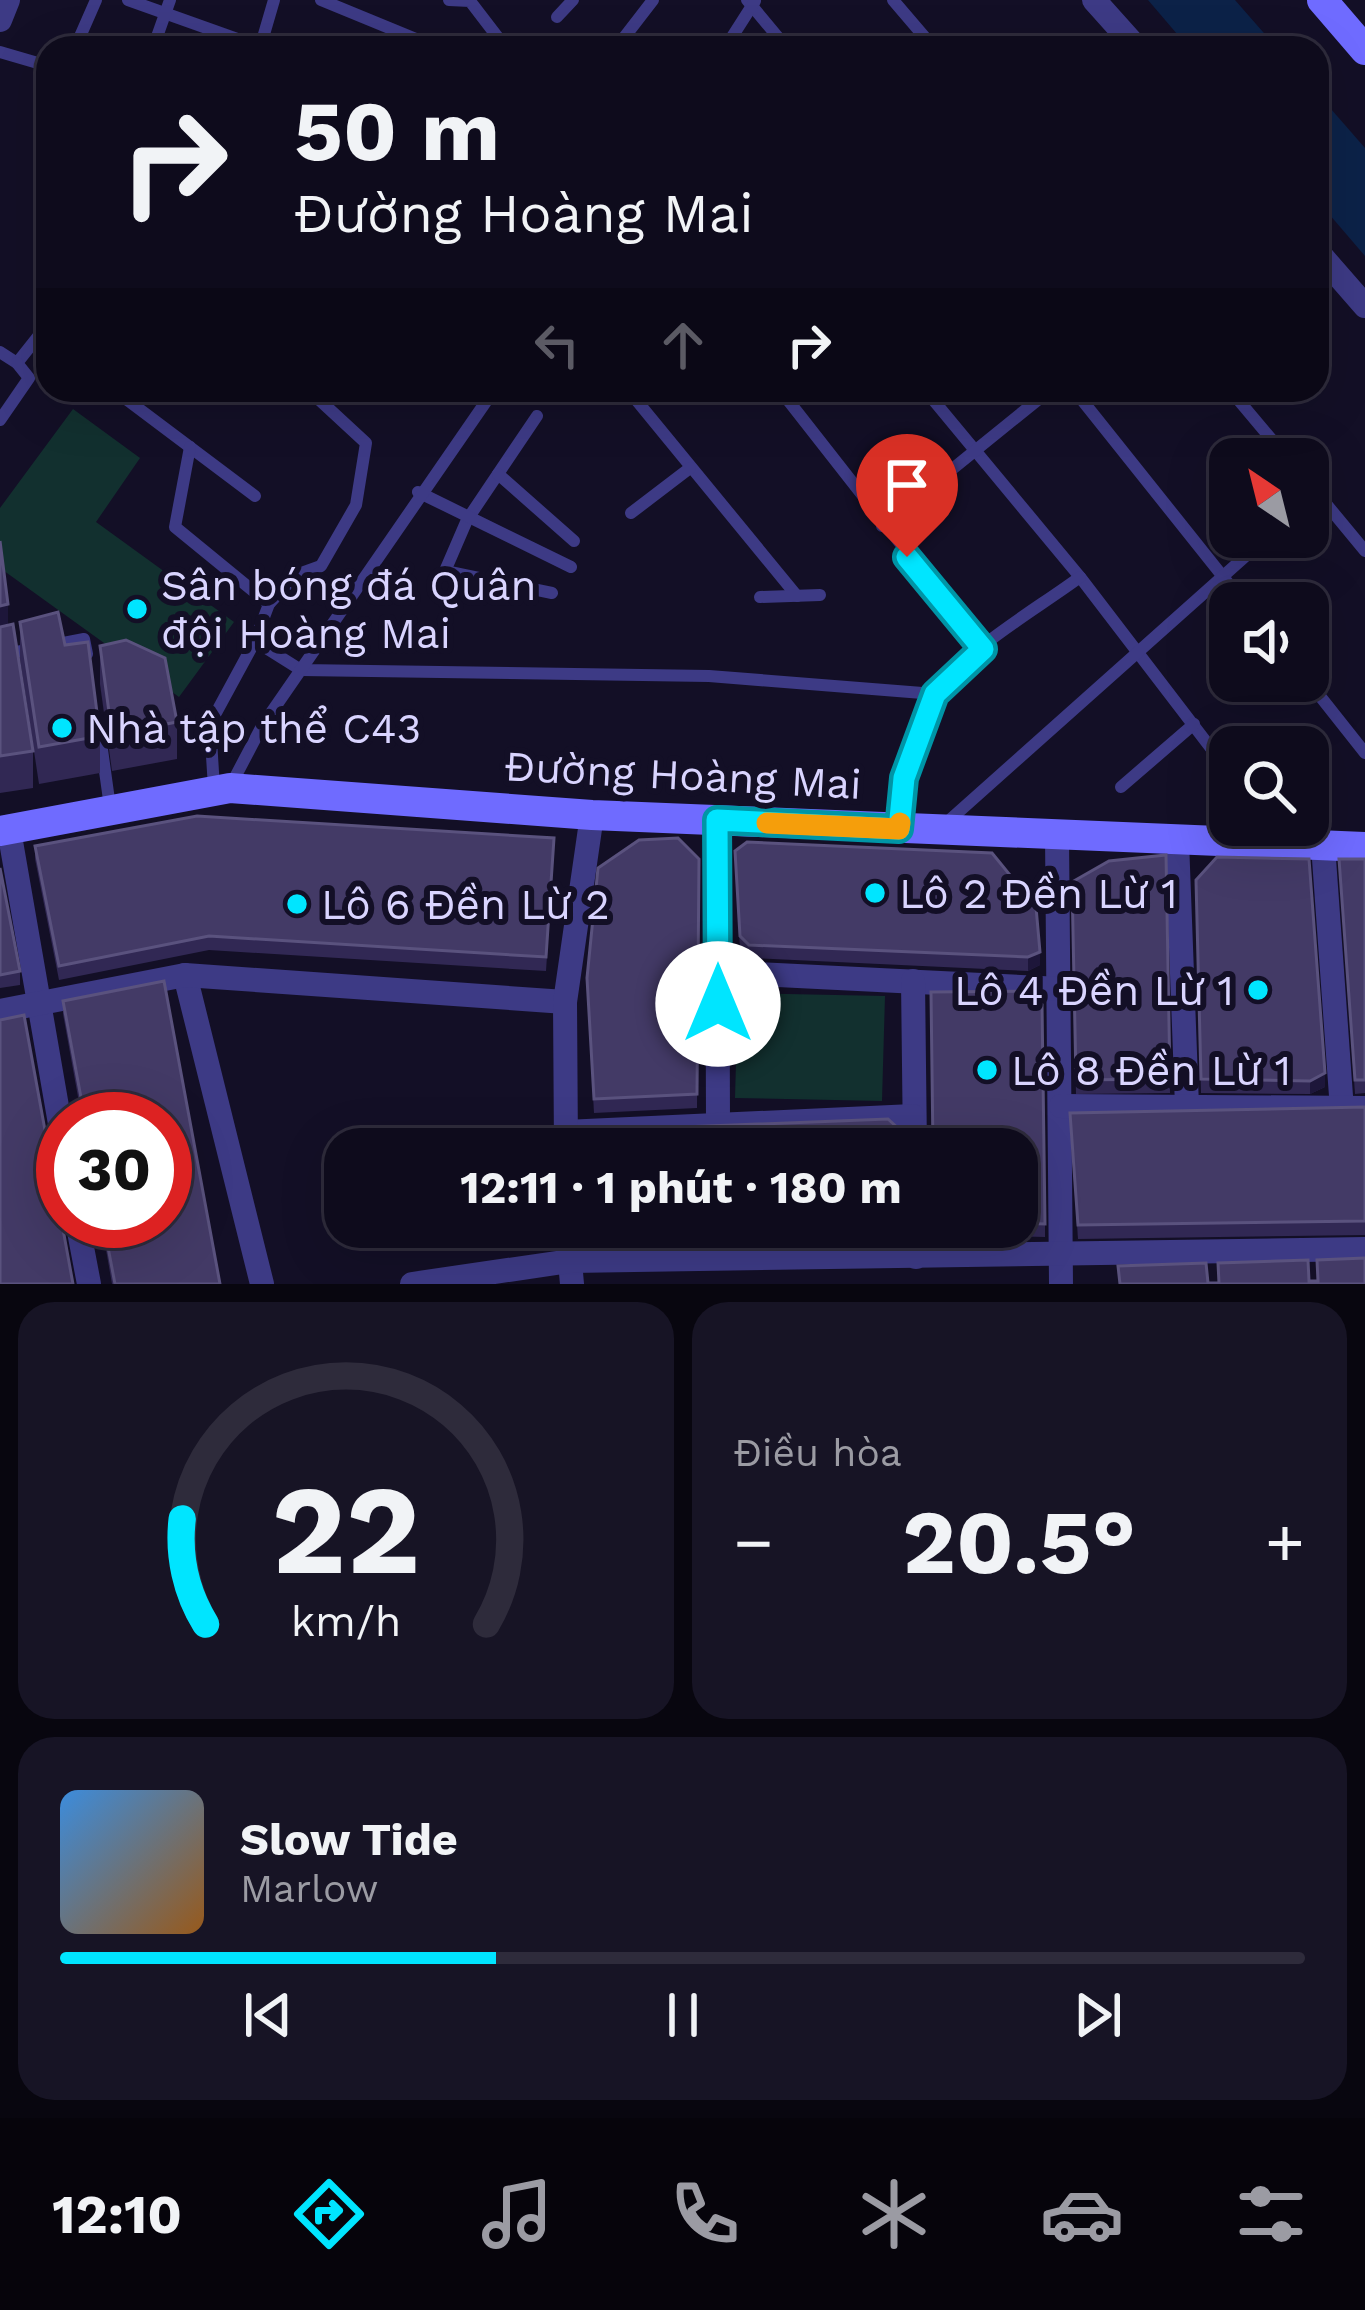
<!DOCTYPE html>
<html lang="vi">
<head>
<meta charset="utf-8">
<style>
  body { margin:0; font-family:"Work Sans",sans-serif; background:#171425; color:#f1f3f6; height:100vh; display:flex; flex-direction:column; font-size:45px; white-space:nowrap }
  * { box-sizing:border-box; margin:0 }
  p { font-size:39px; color:#9b9ba3 }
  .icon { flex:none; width:66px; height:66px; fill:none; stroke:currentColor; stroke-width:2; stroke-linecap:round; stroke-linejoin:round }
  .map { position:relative; height:1284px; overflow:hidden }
  .panel { display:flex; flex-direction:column; gap:18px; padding:18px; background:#08060f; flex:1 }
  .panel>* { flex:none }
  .top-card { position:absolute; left:36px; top:36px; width:1293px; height:366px; border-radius:36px; box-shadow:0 12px 48px #0002,0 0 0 3px #2e2b3b; background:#0e0b1c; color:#f1f3f6; overflow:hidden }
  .needle { width:78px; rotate:325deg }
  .buttons { position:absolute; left:1209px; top:438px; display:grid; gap:24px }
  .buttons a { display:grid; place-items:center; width:120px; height:120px; border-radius:24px; background:#0e0b1c; box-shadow:0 12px 48px #0002,0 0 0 3px #2e2b3b; font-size:60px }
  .speed { position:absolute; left:36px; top:1092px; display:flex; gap:24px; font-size:60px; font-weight:700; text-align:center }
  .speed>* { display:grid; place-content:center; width:156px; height:156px; border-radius:50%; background:#0e0b1c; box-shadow:0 12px 48px #0002,0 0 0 3px #2e2b3b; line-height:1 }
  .speed .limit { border:18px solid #d22; background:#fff; color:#111 }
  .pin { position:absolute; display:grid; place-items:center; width:102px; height:102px; color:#fff; margin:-123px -51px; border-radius:50% 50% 50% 0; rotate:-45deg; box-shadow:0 0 12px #0007 }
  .pin .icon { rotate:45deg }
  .me { position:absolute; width:132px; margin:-66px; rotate:0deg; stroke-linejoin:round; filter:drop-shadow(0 0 9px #0008) }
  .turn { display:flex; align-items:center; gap:42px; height:252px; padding:0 60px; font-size:54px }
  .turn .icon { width:156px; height:156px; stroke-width:2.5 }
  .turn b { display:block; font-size:84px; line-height:102px }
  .lanes { display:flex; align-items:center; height:114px; padding:0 60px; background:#0003; justify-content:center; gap:60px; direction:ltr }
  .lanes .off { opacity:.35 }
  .big { font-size:90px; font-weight:700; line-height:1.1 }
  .panel .tile { flex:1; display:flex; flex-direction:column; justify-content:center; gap:18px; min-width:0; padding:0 42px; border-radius:36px; background:#171425 }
  .panel .dial { align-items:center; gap:0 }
  .dial svg { height:312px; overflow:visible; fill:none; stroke:#2e2b3b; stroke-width:7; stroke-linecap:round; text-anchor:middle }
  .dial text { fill:#f1f3f6; stroke:none }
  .song { display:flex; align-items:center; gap:36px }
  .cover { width:144px; height:144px; border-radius:18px; background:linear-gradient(135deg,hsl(210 70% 55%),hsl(30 70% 35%)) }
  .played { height:12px; border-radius:6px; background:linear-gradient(90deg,#00e5ff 35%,#2e2b3b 35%) }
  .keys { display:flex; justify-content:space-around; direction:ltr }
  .heat { display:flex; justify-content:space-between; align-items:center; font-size:66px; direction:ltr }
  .panel .tiles { flex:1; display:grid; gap:18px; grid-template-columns:1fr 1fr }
  .tile:last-child { grid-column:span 2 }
  .trip { position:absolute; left:324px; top:1128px; width:714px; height:120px; border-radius:36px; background:#0e0b1c; box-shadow:0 12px 48px #0002,0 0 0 3px #2e2b3b; font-weight:700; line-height:120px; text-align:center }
  .tab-bar { display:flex; height:192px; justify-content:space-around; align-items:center; background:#06040b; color:#9b9ba3 }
  .tab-bar .icon { width:84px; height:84px }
  .tab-bar .on { color:#00e5ff }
  .tab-bar b { font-size:54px; color:#f1f3f6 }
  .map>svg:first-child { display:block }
</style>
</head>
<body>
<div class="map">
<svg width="1365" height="1284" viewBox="0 0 1365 1284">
  <rect width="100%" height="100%" fill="#130f26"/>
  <g fill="#12302f">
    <polygon points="73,409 140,458 96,522 234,622 179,697 0,568 0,508"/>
    <polygon points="738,993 885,996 882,1101 735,1098"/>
  </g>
  <g fill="#0c2248">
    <polygon points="1148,0 1235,0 1277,48 1189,48"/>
    <polygon points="1317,93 1365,148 1365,256 1317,200"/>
  </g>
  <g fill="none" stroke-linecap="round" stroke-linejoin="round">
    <g stroke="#3d3a85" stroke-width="12">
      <polyline points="128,0 260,47"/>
      <polyline points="321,0 433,46"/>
      <polyline points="449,0 470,1 506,48"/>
      <polyline points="747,0 787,48"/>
      <polyline points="893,0 934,48"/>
      <polyline points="557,17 573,0"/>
      <polyline points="75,48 96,0"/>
      <polyline points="153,48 170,0"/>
      <polyline points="260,48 274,0"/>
      <polyline points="616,48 653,0"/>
      <polyline points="725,48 755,1"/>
      <polyline points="0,52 48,66"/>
      <polyline points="48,90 48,112"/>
      <polyline points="0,352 17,363 48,324"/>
      <polyline points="114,390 255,496"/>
      <polyline points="628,390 797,596"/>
      <polyline points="780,390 983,649"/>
      <polyline points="925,390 1080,577 1230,773"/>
      <polyline points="1074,390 1244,603"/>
      <polyline points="1230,390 1288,459"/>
      <polyline points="537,416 467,520 445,571 552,593"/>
      <polyline points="0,420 29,378 17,363"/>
      <polyline points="190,447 175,527 269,604 255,641 210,724 214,788"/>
      <polyline points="498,474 574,541"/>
      <polyline points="1308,482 1365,551"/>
      <polyline points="418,492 571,567"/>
      <polyline points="631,513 690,468"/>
      <polyline points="882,526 1050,390"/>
      <polyline points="760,597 820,595"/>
      <polyline points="269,604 296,575 321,566 356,505 366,443 313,394 316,390"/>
      <polyline points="255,641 301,670 709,676 935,694"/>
      <polyline points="0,655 84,639 87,654"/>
      <polyline points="1308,681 1365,753"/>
      <polyline points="98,721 110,807"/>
      <polyline points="232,783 262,726 494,390"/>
      <polyline points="1121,787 1194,724"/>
      <polyline points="944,825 1267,537"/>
      <path d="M899 828C903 785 911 730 935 694 964 650 1037 609 1080 577"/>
    </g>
    <g stroke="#3d3a85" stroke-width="24">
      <polyline points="1094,0 1137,48"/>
      <polyline points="0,20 8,0"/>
      <polyline points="1317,251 1365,306"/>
      <polyline points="717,820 718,1122"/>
      <polyline points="9,830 63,1141"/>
      <polyline points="1057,836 1061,1284"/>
      <polyline points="1177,841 1187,1106"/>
      <polyline points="1323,845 1342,1110"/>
      <polyline points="718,972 1061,989"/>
      <polyline points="185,975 262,1284"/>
      <polyline points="913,981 915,1149"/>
      <polyline points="0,1011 185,975 565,1002"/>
      <polyline points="1061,1106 1365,1108"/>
      <polyline points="565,1132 913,1116"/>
      <polyline points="566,1149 565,1002 592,815"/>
      <polyline points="77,1221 89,1284"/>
      <polyline points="567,1227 572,1284"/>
      <polyline points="916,1257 916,1227"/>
      <polyline points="412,1284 570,1261 1365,1249"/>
    </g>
    <g stroke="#6f6bff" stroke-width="30">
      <polyline points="1322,0 1365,50"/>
      <polyline points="0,831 230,788 592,815 1365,847"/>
    </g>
  </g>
  <g fill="#312854">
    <polygon points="0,541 8,625 33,751 33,788 0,793"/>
    <polygon points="20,622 65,645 100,736 100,773 39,784 20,659"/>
    <polygon points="100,646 177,722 177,759 112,771 100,684"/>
    <polygon points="35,846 554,851 546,971 209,950 59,980 35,859"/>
    <polygon points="992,853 1040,965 1028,971 749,958 740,949 735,865"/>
    <polygon points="1166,855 1170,1093 1076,1094 1072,882"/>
    <polygon points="699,859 697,1108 594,1113 587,991"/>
    <polygon points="1339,859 1365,859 1365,1093 1355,1094"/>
    <polygon points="0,868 20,971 20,985 0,988"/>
    <polygon points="1196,880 1325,1087 1310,1094 1201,1093"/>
    <polygon points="164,981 220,1284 112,1284 101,1221 165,1221 165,1119 82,1119 63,1014 63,1001"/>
    <polygon points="1365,1107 1365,1235 1078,1239 1070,1126"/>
    <polygon points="1017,1149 1045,1224 1045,1237 934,1234 934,1227 1017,1227"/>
    <polygon points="607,1227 898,1227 891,1235 624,1241"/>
  </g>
  <g fill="#1d163a">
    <polygon points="8,604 8,641 0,643 0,606"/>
    <polygon points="1040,952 1040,965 1028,971 1028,957"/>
    <polygon points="1325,1073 1325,1087 1310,1094 1310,1081"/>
  </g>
  <g fill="#433a66" stroke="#5a527e" stroke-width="3">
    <polygon points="0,541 8,604 0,606"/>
    <polygon points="58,612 65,645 88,642 100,736 39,747 20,622"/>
    <polygon points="13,624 33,751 0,756 0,627"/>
    <polygon points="126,640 165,658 177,722 112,734 100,646"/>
    <polygon points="197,816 554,838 546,957 209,936 59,966 35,846"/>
    <polygon points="678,838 699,859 697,1094 594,1099 587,978 598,868 639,840"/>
    <polygon points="747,842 992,853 1036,907 1040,952 1028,957 749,945 740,936 735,851"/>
    <polygon points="1166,855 1170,1079 1076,1080 1072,882 1109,861"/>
    <polygon points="1217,857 1309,859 1325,1073 1310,1081 1201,1079 1196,880"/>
    <polygon points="1339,859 1365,859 1365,1080 1355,1080"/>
    <polygon points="0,868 20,971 0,975"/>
    <polygon points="164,981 220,1284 115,1284 103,1221 165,1221 165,1119 85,1119 63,1001"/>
    <polygon points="1032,991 1042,1004 1045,1224 1017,1223 1017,1149 933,1149 931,992"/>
    <polygon points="24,1015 73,1284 0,1284 0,1020"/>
    <polygon points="1365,1107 1365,1221 1078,1225 1070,1113"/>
    <polygon points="888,1119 900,1130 901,1149 593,1149 606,1130"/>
    <polygon points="1365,1258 1365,1284 1120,1284 1118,1266 1206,1263 1208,1283 1219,1283 1218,1263 1308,1260 1309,1281 1318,1281 1317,1260"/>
  </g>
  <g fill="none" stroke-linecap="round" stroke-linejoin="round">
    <g stroke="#0095a6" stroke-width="30">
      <polyline id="route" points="718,1004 717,820 899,829 904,778 935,694 983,649 907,557"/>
    </g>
    <use href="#route" stroke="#00e5ff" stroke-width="21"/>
    <polyline stroke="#f59e0b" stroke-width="21" points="767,823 899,829 900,823"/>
  </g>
  <g fill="#00e5ff" stroke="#130f26" stroke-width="4.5">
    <circle cx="137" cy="609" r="12"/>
    <circle cx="62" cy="728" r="12"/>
    <circle cx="875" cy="893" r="12"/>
    <circle cx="297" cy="904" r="12"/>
    <circle cx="1258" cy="990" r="12"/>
    <circle cx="987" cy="1070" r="12"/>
  </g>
  <g text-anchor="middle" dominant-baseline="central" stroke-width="12" stroke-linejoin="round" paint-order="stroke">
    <g font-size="42" fill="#d9d4ff" stroke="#130f26" text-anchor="start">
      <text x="161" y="585">Sân bóng đá Quân<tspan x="161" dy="48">đội Hoàng Mai</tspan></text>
      <text x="86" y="728">Nhà tập thể C43</text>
      <text x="899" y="893">Lô 2 Đền Lừ 1</text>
      <text x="321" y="904">Lô 6 Đền Lừ 2</text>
      <text x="1234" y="990" text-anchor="end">Lô 4 Đền Lừ 1</text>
      <text x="1011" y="1070">Lô 8 Đền Lừ 1</text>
    </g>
    <g font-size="42" fill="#d9d4ff" stroke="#130f26">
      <text transform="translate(683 775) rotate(3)">Đường Hoàng Mai</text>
    </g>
  </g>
</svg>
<div class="buttons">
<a><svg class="needle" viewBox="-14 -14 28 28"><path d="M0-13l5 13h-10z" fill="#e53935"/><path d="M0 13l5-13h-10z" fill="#9b9ba3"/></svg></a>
<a><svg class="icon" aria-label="sound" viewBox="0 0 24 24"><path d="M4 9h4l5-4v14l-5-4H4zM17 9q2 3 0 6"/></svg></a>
<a><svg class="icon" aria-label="search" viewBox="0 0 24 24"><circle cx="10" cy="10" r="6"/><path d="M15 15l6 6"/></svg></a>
</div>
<div class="speed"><div class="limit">30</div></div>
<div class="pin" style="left:907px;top:557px;background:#d93025"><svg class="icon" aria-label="arrive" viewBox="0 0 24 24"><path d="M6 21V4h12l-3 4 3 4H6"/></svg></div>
<svg class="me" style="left:718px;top:1004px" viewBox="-20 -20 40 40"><circle r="19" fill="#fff"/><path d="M0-13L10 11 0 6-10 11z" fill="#00e5ff"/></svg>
<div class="trip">12:11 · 1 phút · 180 m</div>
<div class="top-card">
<div class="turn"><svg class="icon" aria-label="right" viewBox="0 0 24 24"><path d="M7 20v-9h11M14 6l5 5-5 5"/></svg><div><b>50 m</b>Đường Hoàng Mai</div></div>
<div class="lanes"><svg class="icon off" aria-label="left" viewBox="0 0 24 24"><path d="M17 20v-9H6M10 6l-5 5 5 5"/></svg><svg class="icon off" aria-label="ahead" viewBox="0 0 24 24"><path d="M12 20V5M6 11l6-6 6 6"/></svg><svg class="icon" aria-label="right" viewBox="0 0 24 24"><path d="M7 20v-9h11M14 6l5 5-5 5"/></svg></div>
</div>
</div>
<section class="panel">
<div class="tiles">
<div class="tile dial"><svg viewBox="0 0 100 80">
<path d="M14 69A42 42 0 1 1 86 69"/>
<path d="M14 69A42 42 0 0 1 8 42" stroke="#00e5ff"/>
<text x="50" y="56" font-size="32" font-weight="700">22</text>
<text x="50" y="72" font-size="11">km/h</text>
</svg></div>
<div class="tile"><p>Điều hòa</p>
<div class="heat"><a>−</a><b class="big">20.5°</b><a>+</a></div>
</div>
<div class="tile">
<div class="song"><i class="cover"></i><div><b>Slow Tide</b><p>Marlow</p></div></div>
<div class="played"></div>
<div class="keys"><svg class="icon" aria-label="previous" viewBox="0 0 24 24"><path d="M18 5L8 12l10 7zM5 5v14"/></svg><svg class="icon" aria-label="pause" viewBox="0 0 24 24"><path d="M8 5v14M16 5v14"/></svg><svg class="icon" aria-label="next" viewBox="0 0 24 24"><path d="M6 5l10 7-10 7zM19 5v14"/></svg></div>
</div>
</div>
</section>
<nav class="tab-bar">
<b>12:10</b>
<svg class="icon on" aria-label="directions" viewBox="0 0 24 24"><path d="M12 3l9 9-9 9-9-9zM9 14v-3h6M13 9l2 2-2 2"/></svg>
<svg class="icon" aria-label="music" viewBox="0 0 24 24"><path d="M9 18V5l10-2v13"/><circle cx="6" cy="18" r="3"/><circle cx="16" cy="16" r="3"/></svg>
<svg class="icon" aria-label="phone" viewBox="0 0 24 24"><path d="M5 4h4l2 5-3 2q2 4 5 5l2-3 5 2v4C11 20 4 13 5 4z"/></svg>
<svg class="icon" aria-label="climate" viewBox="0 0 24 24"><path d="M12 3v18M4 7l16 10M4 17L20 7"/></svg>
<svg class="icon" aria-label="car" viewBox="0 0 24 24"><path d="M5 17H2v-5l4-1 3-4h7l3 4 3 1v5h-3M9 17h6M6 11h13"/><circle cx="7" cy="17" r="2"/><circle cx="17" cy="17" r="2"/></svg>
<svg class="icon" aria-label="filters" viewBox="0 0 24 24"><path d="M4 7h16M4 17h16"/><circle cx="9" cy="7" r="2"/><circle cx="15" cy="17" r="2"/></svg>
</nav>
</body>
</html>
